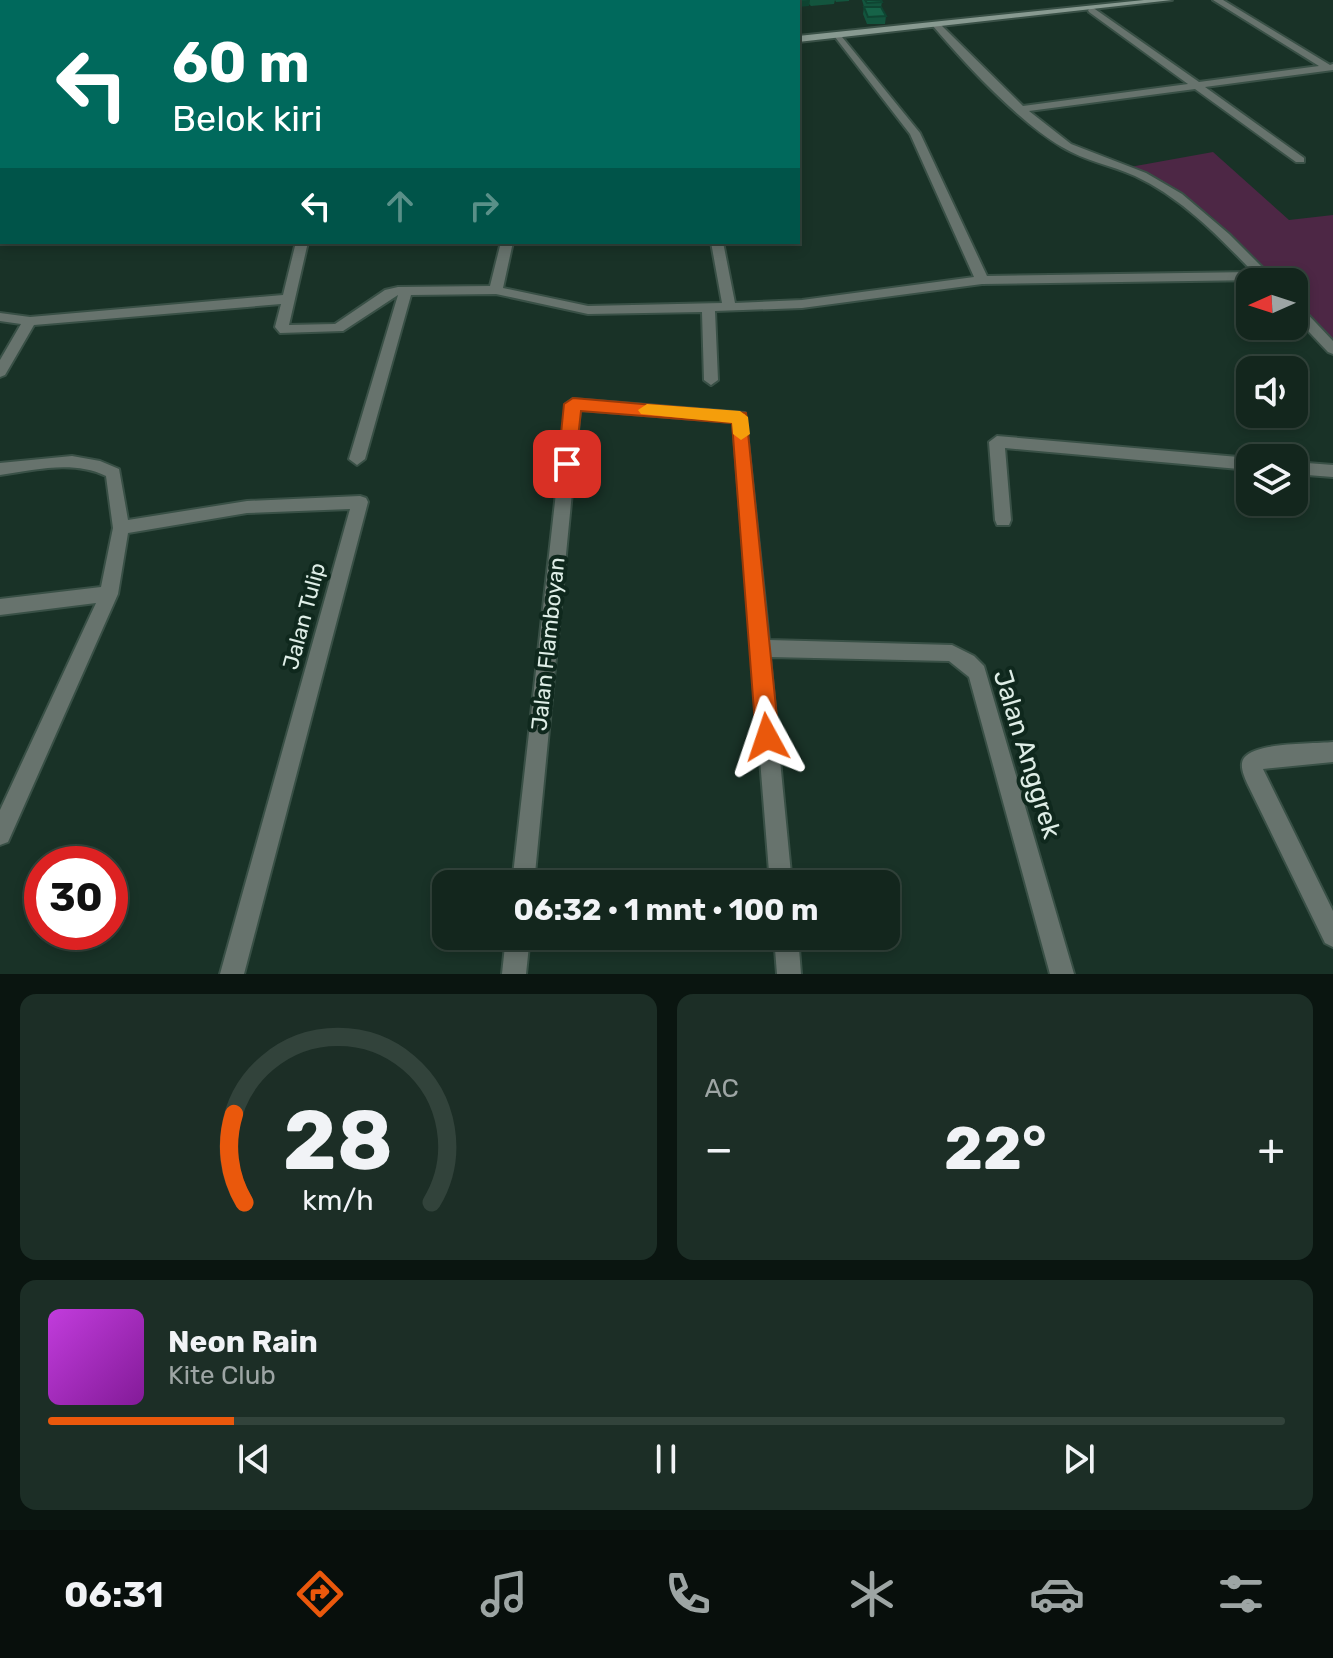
<!DOCTYPE html>
<html lang="id">
<head>
<meta charset="utf-8">
<style>
  body { margin:0; font-family:Rubik,sans-serif; background:#1c2e26; color:#f1f3f6; height:100vh; display:flex; flex-direction:column; font-size:30px; white-space:nowrap }
  * { box-sizing:border-box; margin:0 }
  p { font-size:26px; color:#9da5a4 }
  .icon { flex:none; width:44px; height:44px; fill:none; stroke:currentColor; stroke-width:2; stroke-linecap:round; stroke-linejoin:round }
  .map { position:relative; height:974px; overflow:hidden }
  .drawer { display:flex; flex-direction:column; gap:20px; padding:20px; background:#0a1510; flex:1 }
  .drawer>* { flex:none }
  .hud { position:absolute; left:0px; top:0px; width:800px; height:244px; box-shadow:0 4px 12px #0003,0 0 0 2px #32433b; background:#00695c; color:#fff; overflow:hidden }
  .needle { width:52px; rotate:267deg }
  .controls { position:absolute; left:1236px; top:268px; display:grid; gap:16px }
  .controls a { display:grid; place-items:center; width:72px; height:72px; border-radius:16px; background:#13261d; box-shadow:0 4px 12px #0003,0 0 0 2px #32433b; font-size:40px }
  .speed { position:absolute; left:24px; top:846px; display:flex; gap:16px; font-size:40px; font-weight:700; text-align:center }
  .speed>* { display:grid; place-content:center; width:104px; height:104px; border-radius:50%; background:#13261d; box-shadow:0 4px 12px #0003,0 0 0 2px #32433b; line-height:1 }
  .speed .limit { border:12px solid #d22; background:#fff; color:#111 }
  .pin { position:absolute; display:grid; place-items:center; width:68px; height:68px; color:#fff; margin:-34px; border-radius:16px; box-shadow:0 4px 12px #0006 }
  .me { position:absolute; width:88px; margin:-44px; rotate:355deg; stroke-linejoin:round; filter:drop-shadow(0 0 6px #0008) }
  .turn { display:flex; align-items:center; gap:28px; height:168px; padding:0 40px; font-size:36px }
  .turn .icon { width:104px; height:104px; stroke-width:2.5 }
  .turn b { display:block; font-size:56px; line-height:68px }
  .lanes { display:flex; align-items:center; height:76px; padding:0 40px; background:#0003; justify-content:center; gap:40px; direction:ltr }
  .lanes .off { opacity:.35 }
  .big { font-size:60px; font-weight:700; line-height:1.1 }
  .drawer .card { flex:1; display:flex; flex-direction:column; justify-content:center; gap:12px; min-width:0; padding:0 28px; border-radius:16px; background:#1c2e26 }
  .drawer .dial { align-items:center; gap:0 }
  .dial svg { height:208px; overflow:visible; fill:none; stroke:#32433b; stroke-width:7; stroke-linecap:round; text-anchor:middle }
  .dial text { fill:#f1f3f6; stroke:none }
  .song { display:flex; align-items:center; gap:24px }
  .cover { width:96px; height:96px; border-radius:12px; background:linear-gradient(135deg,hsl(290 70% 55%),hsl(290 70% 35%)) }
  .played { height:8px; border-radius:4px; background:linear-gradient(90deg,#ea580c 15%,#32433b 15%) }
  .keys { display:flex; justify-content:space-around; direction:ltr }
  .heat { display:flex; justify-content:space-between; align-items:center; font-size:44px; direction:ltr }
  .drawer .tiles { flex:1; display:grid; gap:20px; grid-template-columns:1fr 1fr }
  .card:last-child { grid-column:span 2 }
  .trip { position:absolute; left:432px; top:870px; width:468px; height:80px; border-radius:16px; background:#13261d; box-shadow:0 4px 12px #0003,0 0 0 2px #32433b; font-weight:700; line-height:80px; text-align:center }
  .dock { display:flex; height:128px; justify-content:space-around; align-items:center; background:#080f0c; color:#9da5a4 }
  .dock .icon { width:56px; height:56px }
  .dock .active { color:#ea580c }
  .dock b { font-size:36px; color:#f1f3f6 }
  .map>svg:first-child { display:block }
</style>
</head>
<body>
<div class="map">
<svg width="1333" height="974" viewBox="0 0 1333 974">
  <rect width="100%" height="100%" fill="#193227"/>
  <polygon fill="#4d2745" points="1213,152 1289,220 1333,215 1333,341 1294,301 1294,282 1276,282 1212,217 1179,192 1130,167"/>
  <g fill="none" stroke-linecap="round" stroke-linejoin="round">
    <g stroke="#395046" stroke-width="4">
      <g id="street">
        <rect x="391" y="0" width="8" height="2"/>
        <path d="M1213 0H1223L1330 65 1333 64V70L1205 87 1304 158V162H1296L1195 89 1029 111 1071 144 1146 173 1182 194 1229 234 1268 273 1274 282 1260 280 982 284 802 308 715 311 718 380 711 385 704 380 702 312 588 314 496 294 411 295 365 459 357 465 349 459 398 295 343 331 280 333 275 327 281 304 34 325 5 375 0 377V360L21 324 0 321V313L30 317 283 295 296 242H308L289 325 335 324 385 290 398 287 490 286 501 242H513L503 288 588 306 722 303 711 242H723L735 303 802 300 974 277 910 134 835 37 834 35 838 32 920 133 987 276 1253 272C1218 236 1182 198 1135 176 1111 165 1085 161 1062 147 1018 121 966 65 933 26L940 24 1023 106 1188 84 1089 12 1088 10 1092 7 1199 82 1319 66Z"/>
        <rect x="0" y="38" width="2" height="6"/>
        <polygon points="2,105 2,112 0,113 0,106"/>
        <polygon points="1294,304 1299,305 1333,341 1333,354 1328,352 1294,316"/>
        <polygon points="573,399 745,413 769,640 952,645 974,656 984,666 1074,974 1050,974 969,677 949,661 770,657 792,884 770,884 733,422 580,410 534,884 512,884 566,404"/>
        <polygon points="997,436 1250,458 1250,470 1005,448 1011,520 1009,525 997,525 995,520 989,442"/>
        <path d="M72 456 100 461 119 469 128 520 247 501 360 496 366 498 368 502 244 974H220L350 509 247 513 128 533 118 594 8 842 0 845V810L96 603 0 615V599L101 587 113 528 106 476C73 460 35 470 0 475V463Z"/>
        <polygon points="1294,462 1333,465 1333,477 1294,474"/>
        <path d="M1333 742V762L1263 769 1333 911V947L1325 943 1247 783C1244 776 1239 765 1244 758 1256 742 1313 744 1333 742Z"/>
        <polygon points="506,936 530,936 526,974 502,974"/>
        <polygon points="774,936 798,936 801,974 777,974"/>
      </g>
    </g>
    <g stroke="#395046" stroke-width="4">
      <g id="secondary">
        <polygon points="84,0 93,0 83,2"/>
        <polygon points="1144,0 1172,0 798,42 798,36"/>
      </g>
    </g>
    <use href="#street" fill="#67736d" fill-rule="evenodd"/>
    <use href="#secondary" fill="#889a91" fill-rule="evenodd"/>
  </g>
  <g fill="#13553e">
    <polygon points="723,0 736,0 736,2 724,2"/>
    <polygon points="785,0 849,0 849,1 836,2 835,0 834,4 811,6 809,4 809,6 798,2 787,2"/>
    <polygon points="862,0 881,0 882,2 881,7 886,16 885,24 867,24 863,14 864,7"/>
  </g>
  <g fill="#0f4532">
    <polygon points="172,0 207,0 208,2 170,2"/>
    <polygon points="810,0 809,6 798,7 798,2 792,2 792,1"/>
    <polygon points="2,22 2,38 0,38 0,23"/>
  </g>
  <g fill="#166348" stroke="#0f4532" stroke-width="2">
    <polygon points="0,0 43,0 42,2 2,2 2,22 0,23"/>
    <polygon points="108,0 172,0 170,2 106,2"/>
    <polygon points="472,0 500,0 501,2 472,2"/>
    <polygon points="501,0 512,0 512,2 502,2"/>
    <polygon points="516,0 527,0 526,2 516,2"/>
    <rect x="555" y="0" width="16" height="2"/>
    <polygon points="584,0 608,0 609,2 584,2"/>
    <polygon points="614,0 644,0 645,2 615,2"/>
    <polygon points="649,0 667,0 668,2 649,2"/>
    <polygon points="675,0 695,0 696,2 676,2"/>
    <polygon points="702,0 718,0 719,2 703,2"/>
    <polygon points="746,0 764,0 765,1 747,2"/>
    <polygon points="865,0 881,0 882,2 867,3"/>
    <polygon points="864,7 881,7 886,16 868,17"/>
  </g>
  <polygon fill="#ea580c" stroke="#983908" stroke-width="2" points="573,398 746,413 779,737 775,744 767,747 759,744 756,737 732,423 581,411 575,464 567,471 558,464 564,404"/>
  <polygon fill="#f59e0b" points="647,404 740,411 748,417 750,434 741,440 733,434 732,423 641,414 638,410"/>
  <g text-anchor="middle" dominant-baseline="central" stroke-width="8" stroke-linejoin="round" paint-order="stroke">
    <g font-size="22" fill="#deede6" stroke="#0f281d">
      <text transform="translate(304 616) rotate(-75)">Jalan Tulip</text>
      <text transform="translate(548 644) rotate(-84)">Jalan Flamboyan</text>
    </g>
    <g font-size="26" fill="#deede6" stroke="#0f281d">
      <text transform="translate(1027 754) rotate(73)">Jalan Anggrek</text>
    </g>
  </g>
</svg>
<div class="controls">
<a><svg class="needle" viewBox="-14 -14 28 28"><path d="M0-13l5 13h-10z" fill="#e53935"/><path d="M0 13l5-13h-10z" fill="#9da5a4"/></svg></a>
<a><svg class="icon" aria-label="sound" viewBox="0 0 24 24"><path d="M4 9h4l5-4v14l-5-4H4zM17 9q2 3 0 6"/></svg></a>
<a><svg class="icon" aria-label="layers" viewBox="0 0 24 24"><path d="M12 4l9 5-9 5-9-5zM3 14l9 5 9-5"/></svg></a>
</div>
<div class="speed"><div class="limit">30</div></div>
<div class="pin" style="left:567px;top:464px;background:#d93025"><svg class="icon" aria-label="arrive" viewBox="0 0 24 24"><path d="M6 21V4h12l-3 4 3 4H6"/></svg></div>
<svg class="me" style="left:767px;top:737px" viewBox="-20 -20 40 40"><path d="M0-17L14 15 0 8-14 15z" fill="#ea580c" stroke="#fff" stroke-width="4"/></svg>
<div class="trip">06:32 · 1 mnt · 100 m</div>
<div class="hud">
<div class="turn"><svg class="icon" aria-label="left" viewBox="0 0 24 24"><path d="M17 20v-9H6M10 6l-5 5 5 5"/></svg><div><b>60 m</b>Belok kiri</div></div>
<div class="lanes"><svg class="icon" aria-label="left" viewBox="0 0 24 24"><path d="M17 20v-9H6M10 6l-5 5 5 5"/></svg><svg class="icon off" aria-label="ahead" viewBox="0 0 24 24"><path d="M12 20V5M6 11l6-6 6 6"/></svg><svg class="icon off" aria-label="right" viewBox="0 0 24 24"><path d="M7 20v-9h11M14 6l5 5-5 5"/></svg></div>
</div>
</div>
<section class="drawer">
<div class="tiles">
<div class="card dial"><svg viewBox="0 0 100 80">
<path d="M14 69A42 42 0 1 1 86 69"/>
<path d="M14 69A42 42 0 0 1 10 35" stroke="#ea580c"/>
<text x="50" y="56" font-size="32" font-weight="700">28</text>
<text x="50" y="72" font-size="11">km/h</text>
</svg></div>
<div class="card"><p>AC</p>
<div class="heat"><a>−</a><b class="big">22°</b><a>+</a></div>
</div>
<div class="card">
<div class="song"><i class="cover"></i><div><b>Neon Rain</b><p>Kite Club</p></div></div>
<div class="played"></div>
<div class="keys"><svg class="icon" aria-label="previous" viewBox="0 0 24 24"><path d="M18 5L8 12l10 7zM5 5v14"/></svg><svg class="icon" aria-label="pause" viewBox="0 0 24 24"><path d="M8 5v14M16 5v14"/></svg><svg class="icon" aria-label="next" viewBox="0 0 24 24"><path d="M6 5l10 7-10 7zM19 5v14"/></svg></div>
</div>
</div>
</section>
<nav class="dock">
<b>06:31</b>
<svg class="icon active" aria-label="directions" viewBox="0 0 24 24"><path d="M12 3l9 9-9 9-9-9zM9 14v-3h6M13 9l2 2-2 2"/></svg>
<svg class="icon" aria-label="music" viewBox="0 0 24 24"><path d="M9 18V5l10-2v13"/><circle cx="6" cy="18" r="3"/><circle cx="16" cy="16" r="3"/></svg>
<svg class="icon" aria-label="phone" viewBox="0 0 24 24"><path d="M5 4h4l2 5-3 2q2 4 5 5l2-3 5 2v4C11 20 4 13 5 4z"/></svg>
<svg class="icon" aria-label="climate" viewBox="0 0 24 24"><path d="M12 3v18M4 7l16 10M4 17L20 7"/></svg>
<svg class="icon" aria-label="car" viewBox="0 0 24 24"><path d="M5 17H2v-5l4-1 3-4h7l3 4 3 1v5h-3M9 17h6M6 11h13"/><circle cx="7" cy="17" r="2"/><circle cx="17" cy="17" r="2"/></svg>
<svg class="icon" aria-label="filters" viewBox="0 0 24 24"><path d="M4 7h16M4 17h16"/><circle cx="9" cy="7" r="2"/><circle cx="15" cy="17" r="2"/></svg>
</nav>
</body>
</html>
